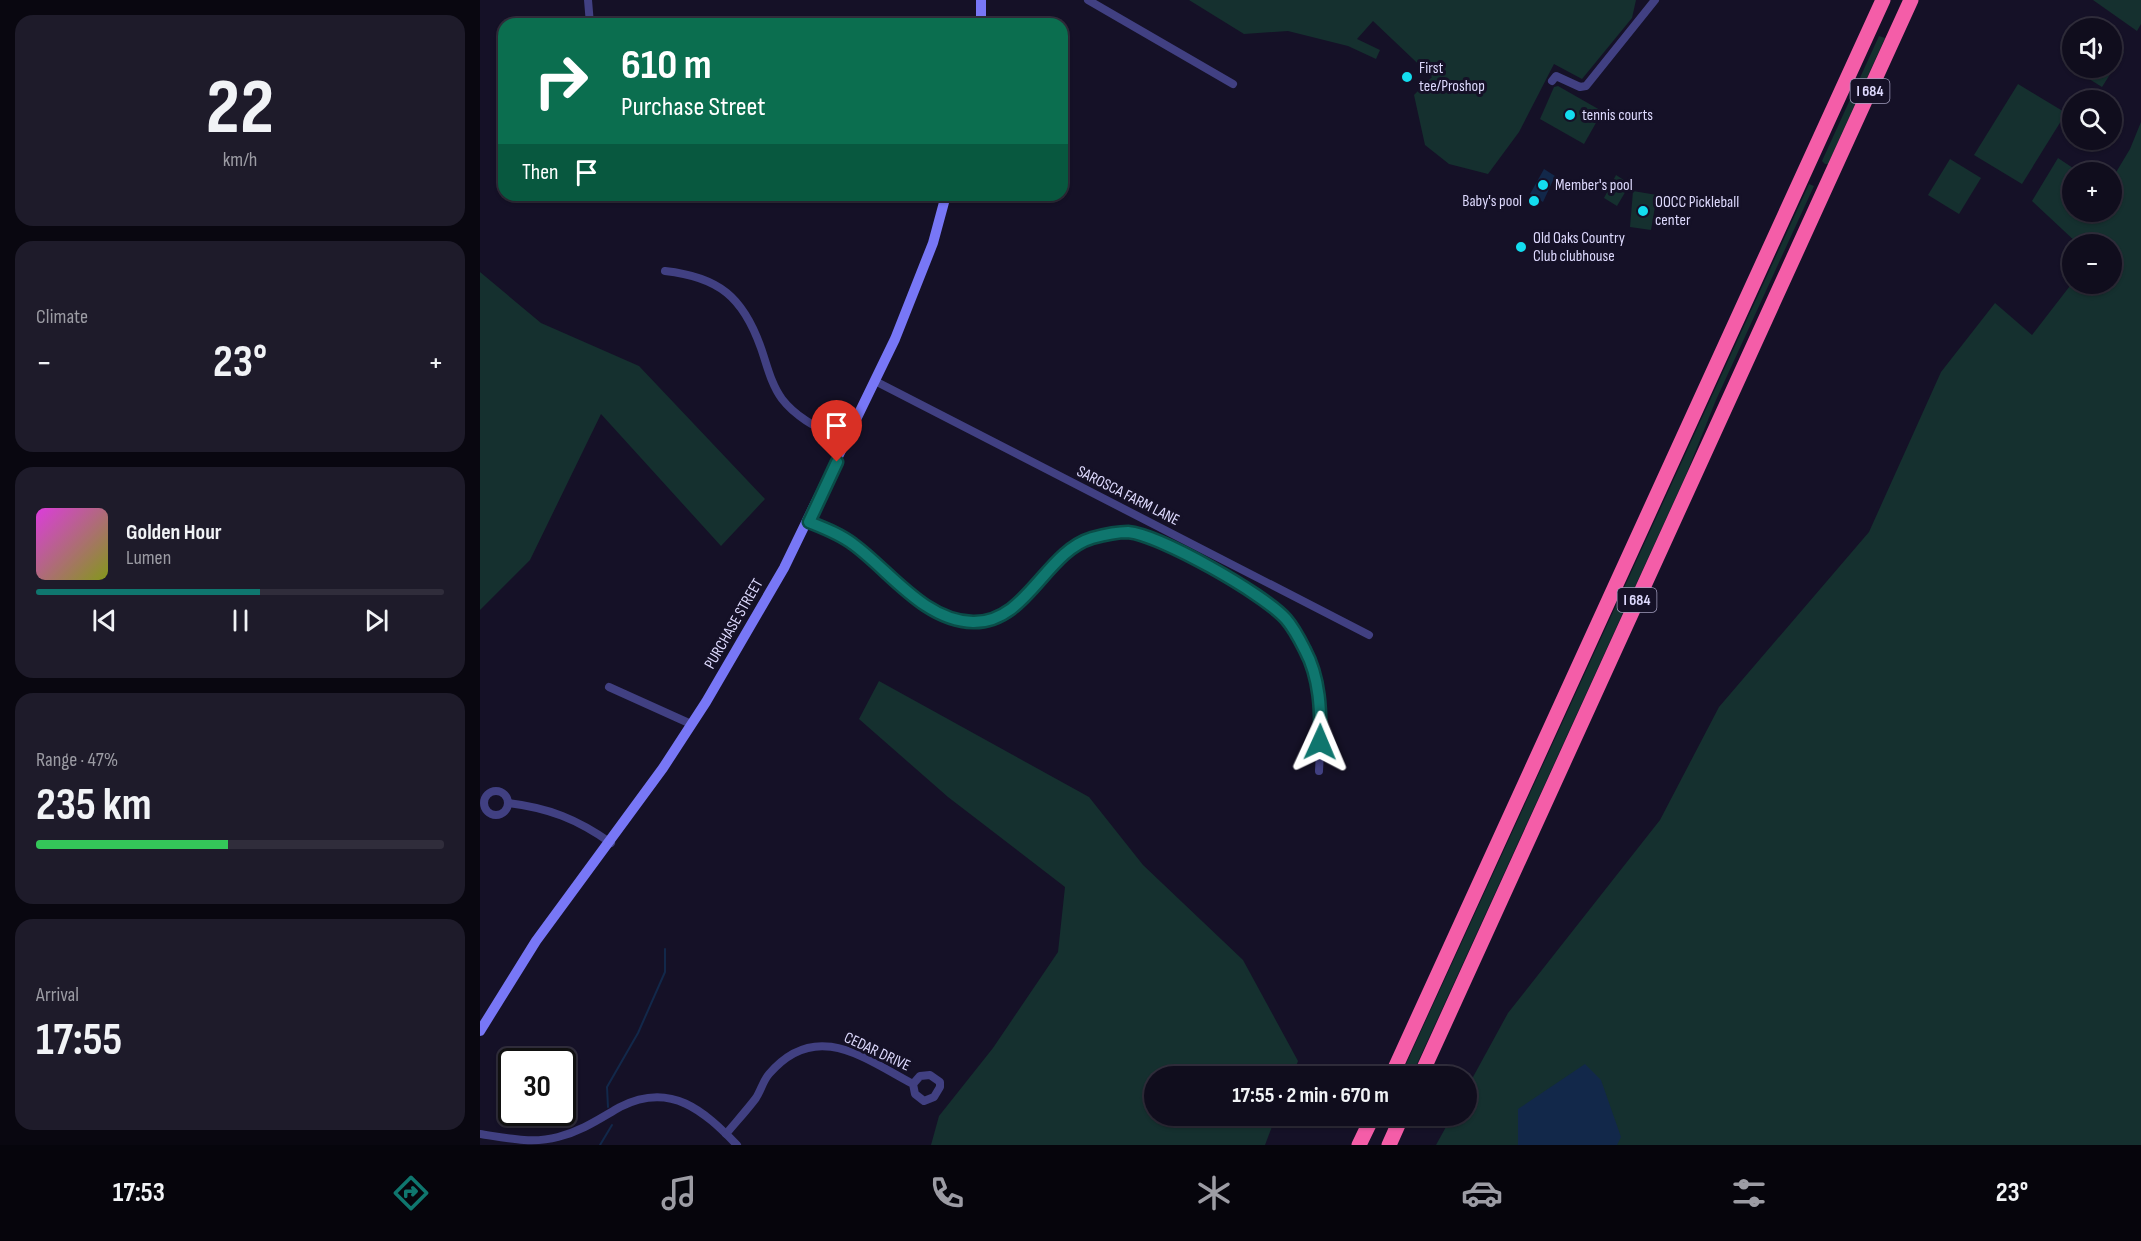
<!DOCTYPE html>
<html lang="en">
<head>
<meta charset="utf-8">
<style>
  body { margin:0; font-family:"Sofia Sans Condensed",sans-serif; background:#1e1b2a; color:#f1f3f6; height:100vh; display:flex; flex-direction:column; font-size:22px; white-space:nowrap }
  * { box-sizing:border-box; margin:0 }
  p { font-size:20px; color:#9c9ca4 }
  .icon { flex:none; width:33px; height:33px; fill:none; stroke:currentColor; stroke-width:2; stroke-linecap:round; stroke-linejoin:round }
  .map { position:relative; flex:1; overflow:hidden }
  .details { display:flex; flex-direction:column; gap:15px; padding:15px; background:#090710; width:480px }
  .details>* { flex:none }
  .banner { position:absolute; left:18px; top:18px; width:570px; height:183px; border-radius:18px; box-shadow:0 2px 4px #0004,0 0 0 2px #302d3b; background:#0b6e4f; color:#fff; overflow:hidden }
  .fabs { position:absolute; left:1582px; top:18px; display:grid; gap:12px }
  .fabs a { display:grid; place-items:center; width:60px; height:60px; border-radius:50%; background:#100d1d; box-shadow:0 2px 4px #0004,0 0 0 2px #302d3b; font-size:30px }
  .speed { position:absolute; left:18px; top:1048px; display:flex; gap:12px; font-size:30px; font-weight:700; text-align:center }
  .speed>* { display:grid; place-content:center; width:78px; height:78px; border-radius:50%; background:#100d1d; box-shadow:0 2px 4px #0004,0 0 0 2px #302d3b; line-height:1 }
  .speed .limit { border:3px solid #111; border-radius:9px; background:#fff; color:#111 }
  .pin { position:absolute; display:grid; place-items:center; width:51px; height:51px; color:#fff; margin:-62px -26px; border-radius:50% 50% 50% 0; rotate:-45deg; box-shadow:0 0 6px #0007 }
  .pin .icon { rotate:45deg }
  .me { position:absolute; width:66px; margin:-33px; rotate:1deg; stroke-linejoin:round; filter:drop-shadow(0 0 4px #0008) }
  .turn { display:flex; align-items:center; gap:21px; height:126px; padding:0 24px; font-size:27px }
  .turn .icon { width:78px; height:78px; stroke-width:2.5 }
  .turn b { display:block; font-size:42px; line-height:51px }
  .then { display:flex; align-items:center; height:57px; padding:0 24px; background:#0003; gap:12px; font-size:22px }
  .big { font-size:45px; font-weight:700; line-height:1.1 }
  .details .widget { flex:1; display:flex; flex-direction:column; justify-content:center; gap:9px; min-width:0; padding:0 21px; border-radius:18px; background:#1e1b2a }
  .details .dial { align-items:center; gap:0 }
  .dial b { font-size:78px; line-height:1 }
  .song { display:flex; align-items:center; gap:18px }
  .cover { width:72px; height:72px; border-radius:9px; background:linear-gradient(135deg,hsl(300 70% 55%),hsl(70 70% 35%)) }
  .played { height:6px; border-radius:3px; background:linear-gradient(90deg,#0f766e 55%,#302d3b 55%) }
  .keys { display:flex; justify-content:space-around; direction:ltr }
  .heat { display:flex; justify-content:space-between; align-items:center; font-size:33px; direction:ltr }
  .charge { height:9px; border-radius:4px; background:linear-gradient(90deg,#34c759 47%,#302d3b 0) }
  .trip { position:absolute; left:664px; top:1066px; width:333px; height:60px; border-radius:30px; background:#100d1d; box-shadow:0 2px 4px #0004,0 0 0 2px #302d3b; font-weight:700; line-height:60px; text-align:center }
  .tabs { display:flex; height:96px; justify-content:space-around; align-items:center; background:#06050c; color:#9c9ca4 }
  .tabs .icon { width:42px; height:42px }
  .tabs .on { color:#0f766e }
  .tabs b { font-size:27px; color:#f1f3f6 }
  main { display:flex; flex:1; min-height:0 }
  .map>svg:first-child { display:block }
</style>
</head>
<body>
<main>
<section class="details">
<div class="widget dial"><b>22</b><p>km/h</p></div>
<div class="widget"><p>Climate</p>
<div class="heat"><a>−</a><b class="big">23°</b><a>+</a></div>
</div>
<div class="widget">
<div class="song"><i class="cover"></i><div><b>Golden Hour</b><p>Lumen</p></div></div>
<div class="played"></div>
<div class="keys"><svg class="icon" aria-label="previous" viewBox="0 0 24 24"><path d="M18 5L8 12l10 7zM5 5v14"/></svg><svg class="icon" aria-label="pause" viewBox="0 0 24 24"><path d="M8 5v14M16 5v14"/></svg><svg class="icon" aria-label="next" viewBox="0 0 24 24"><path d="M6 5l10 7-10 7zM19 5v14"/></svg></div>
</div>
<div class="widget"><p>Range · 47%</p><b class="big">235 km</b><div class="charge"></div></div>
<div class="widget"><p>Arrival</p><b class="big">17:55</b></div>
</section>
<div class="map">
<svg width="1661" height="1145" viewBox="0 0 1661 1145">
  <rect width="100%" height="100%" fill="#151127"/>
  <g fill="#15302f">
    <polygon points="709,0 1156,0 1152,18 1102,79 1074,64 1039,132 1008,174 969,164 945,145 934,95 952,77 893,21 877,39 900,50 896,59 868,46 808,31 764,34"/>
    <polygon points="1613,0 1661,0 1661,24 1657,31"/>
    <polygon points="1399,36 1405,38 1348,164 1345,164 1342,161"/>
    <polygon points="1632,44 1644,52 1622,87 1590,67 1593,63 1593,68 1632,68"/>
    <polygon points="1538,84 1586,113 1542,184 1494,155"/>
    <polygon points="1078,86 1120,110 1121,114 1104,144 1060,119 1074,87"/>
    <polygon points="1661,122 1661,1145 956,1145 972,1116 987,1116 987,1088 1028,1013 1180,820 1239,707 1389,532 1461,372 1515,303 1552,335 1593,282 1632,284 1632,244 1598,244 1552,201 1578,158 1599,172 1593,172 1593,212 1632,212 1632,179 1650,149"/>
    <polygon points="1470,159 1501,178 1479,214 1448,195"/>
    <polygon points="1136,175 1150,184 1137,206 1124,198"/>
    <polygon points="1329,184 1334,186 1236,400 1206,475 931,1077 920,1077"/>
    <polygon points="1153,191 1177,195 1171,230 1150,227"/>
    <polygon points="0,272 61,323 159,366 285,499 241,546 121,414 50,560 0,610"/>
    <polygon points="399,681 609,797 663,865 763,960 818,1061 812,1077 675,1077 675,1116 796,1116 785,1145 451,1145 459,1116 513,1048 578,952 585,887 468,797 379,719"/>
  </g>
  <g fill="#12284a">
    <polygon points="1064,169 1075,176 1063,202 1050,194"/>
    <polygon points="1105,1064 1121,1080 1141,1137 1137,1145 1038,1145 1038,1109"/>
  </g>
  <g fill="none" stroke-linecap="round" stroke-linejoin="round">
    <g stroke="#12284a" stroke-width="2">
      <polyline points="128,1107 127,1087 158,1033 185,972 185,949"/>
      <polyline points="120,1145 132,1125"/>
    </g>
    <g stroke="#414082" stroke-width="8">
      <polyline points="108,0 110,24"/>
      <polyline points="608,0 753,84"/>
      <polyline points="1072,81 1076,76 1100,87 1106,86 1175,0"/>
      <path d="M185 271C239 277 263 297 281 348 287 365 291 384 302 399 318 420 343 430 366 442"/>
      <polyline points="395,381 889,635"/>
      <path d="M329 522C344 528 360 534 373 544 408 569 447 621 493 622 545 622 566 557 609 539 624 533 646 530 662 535 693 545 786 595 806 619 814 628 820 640 826 650 845 687 841 730 839 771"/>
      <polyline points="129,687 211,724"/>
      <circle cx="16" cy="803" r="12"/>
      <path d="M28 803C69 808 97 819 131 843"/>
      <path d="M0 1134C26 1138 52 1144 78 1137 102 1131 119 1119 140 1107 191 1081 224 1111 257 1145"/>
      <path d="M246 1134C256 1122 267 1110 276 1098 281 1090 283 1081 289 1074 336 1019 384 1058 433 1084L435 1094 444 1101 454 1097 460 1087V1082L450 1075 440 1076 433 1084"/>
    </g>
    <g stroke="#7877f6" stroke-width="10">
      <polyline points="501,0 501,24"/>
      <polyline points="0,1031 56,941 183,768 226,702 304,568 415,339 453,243 466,195"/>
    </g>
    <g stroke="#f45da8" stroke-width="15">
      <polyline points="911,1077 1403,0"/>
      <polyline points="940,1077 1431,0"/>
      <polyline points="879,1145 893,1116"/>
      <polyline points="909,1145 922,1116"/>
    </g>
  </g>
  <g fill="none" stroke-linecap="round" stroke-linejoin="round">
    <g stroke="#0a4d48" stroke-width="15">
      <path id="route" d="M357 462 329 522C344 528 360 534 373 544 409 570 444 621 493 622 547 623 565 552 612 538 623 535 637 532 648 532 680 535 784 594 806 619 813 627 820 640 825 650 840 678 841 711 840 742"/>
    </g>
    <use href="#route" stroke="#0f766e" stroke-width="10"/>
  </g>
  <g fill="#13ddef" stroke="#151127" stroke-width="2">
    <circle cx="927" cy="77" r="6"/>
    <circle cx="1090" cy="115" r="6"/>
    <circle cx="1063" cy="185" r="6"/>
    <circle cx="1054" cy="201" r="6"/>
    <circle cx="1163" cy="211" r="6"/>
    <circle cx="1041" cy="247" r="6"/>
  </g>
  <g text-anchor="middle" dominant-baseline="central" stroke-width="6" stroke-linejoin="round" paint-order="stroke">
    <g fill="#151127" stroke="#a19dbd" stroke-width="1.5">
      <rect x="1370.5" y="79" width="39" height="24" rx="4.5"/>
      <rect x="1137.5" y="588" width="39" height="24" rx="4.5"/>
    </g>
    <g font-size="15" font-weight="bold" fill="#ddd9fd">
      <text x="1390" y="91">I 684</text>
      <text x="1157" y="600">I 684</text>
    </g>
    <g font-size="16" fill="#ddd9fd" stroke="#151127" text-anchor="start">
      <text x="939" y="68">First<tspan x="939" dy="18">tee/Proshop</tspan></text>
      <text x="1102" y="115">tennis courts</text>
      <text x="1075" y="185">Member's pool</text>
      <text x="1042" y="201" text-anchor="end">Baby's pool</text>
      <text x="1175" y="202">OOCC Pickleball<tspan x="1175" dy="18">center</tspan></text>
      <text x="1053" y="238">Old Oaks Country<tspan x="1053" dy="18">Club clubhouse</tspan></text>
    </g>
    <g font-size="16" fill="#ddd9fd" stroke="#151127">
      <text transform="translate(648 496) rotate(27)">SAROSCA FARM LANE</text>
      <text transform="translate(254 624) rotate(-60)">PURCHASE STREET</text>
      <text transform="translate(397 1052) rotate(25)">CEDAR DRIVE</text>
    </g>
  </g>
</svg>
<div class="fabs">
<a><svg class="icon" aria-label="sound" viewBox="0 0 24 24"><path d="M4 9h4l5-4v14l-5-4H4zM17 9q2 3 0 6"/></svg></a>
<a><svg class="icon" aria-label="search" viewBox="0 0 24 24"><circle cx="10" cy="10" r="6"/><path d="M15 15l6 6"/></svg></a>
<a>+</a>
<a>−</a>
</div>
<div class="speed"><div class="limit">30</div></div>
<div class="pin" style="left:357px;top:462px;background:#d93025"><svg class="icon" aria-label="arrive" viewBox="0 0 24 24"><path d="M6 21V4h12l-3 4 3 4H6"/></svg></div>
<svg class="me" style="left:840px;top:742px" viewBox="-20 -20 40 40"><path d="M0-17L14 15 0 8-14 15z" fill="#0f766e" stroke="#fff" stroke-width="4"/></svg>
<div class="trip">17:55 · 2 min · 670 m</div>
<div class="banner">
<div class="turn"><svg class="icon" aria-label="right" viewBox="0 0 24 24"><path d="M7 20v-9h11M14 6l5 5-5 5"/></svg><div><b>610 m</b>Purchase Street</div></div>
<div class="then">Then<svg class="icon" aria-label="arrive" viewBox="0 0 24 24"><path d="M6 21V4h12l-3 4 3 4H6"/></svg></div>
</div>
</div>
</main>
<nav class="tabs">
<b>17:53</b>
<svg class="icon on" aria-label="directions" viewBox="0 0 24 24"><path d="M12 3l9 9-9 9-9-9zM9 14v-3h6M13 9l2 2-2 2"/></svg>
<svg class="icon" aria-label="music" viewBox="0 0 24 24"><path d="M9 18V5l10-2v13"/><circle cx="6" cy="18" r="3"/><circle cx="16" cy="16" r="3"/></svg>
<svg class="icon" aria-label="phone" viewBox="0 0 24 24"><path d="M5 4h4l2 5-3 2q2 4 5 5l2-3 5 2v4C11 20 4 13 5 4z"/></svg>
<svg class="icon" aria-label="climate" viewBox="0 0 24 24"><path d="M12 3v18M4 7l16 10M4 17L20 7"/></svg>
<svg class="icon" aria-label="car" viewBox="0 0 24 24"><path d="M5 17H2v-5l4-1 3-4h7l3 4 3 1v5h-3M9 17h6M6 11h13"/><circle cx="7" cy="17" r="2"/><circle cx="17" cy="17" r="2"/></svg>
<svg class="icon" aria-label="filters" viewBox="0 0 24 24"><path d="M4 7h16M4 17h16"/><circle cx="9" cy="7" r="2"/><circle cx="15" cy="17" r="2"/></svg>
<b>23°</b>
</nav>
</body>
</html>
